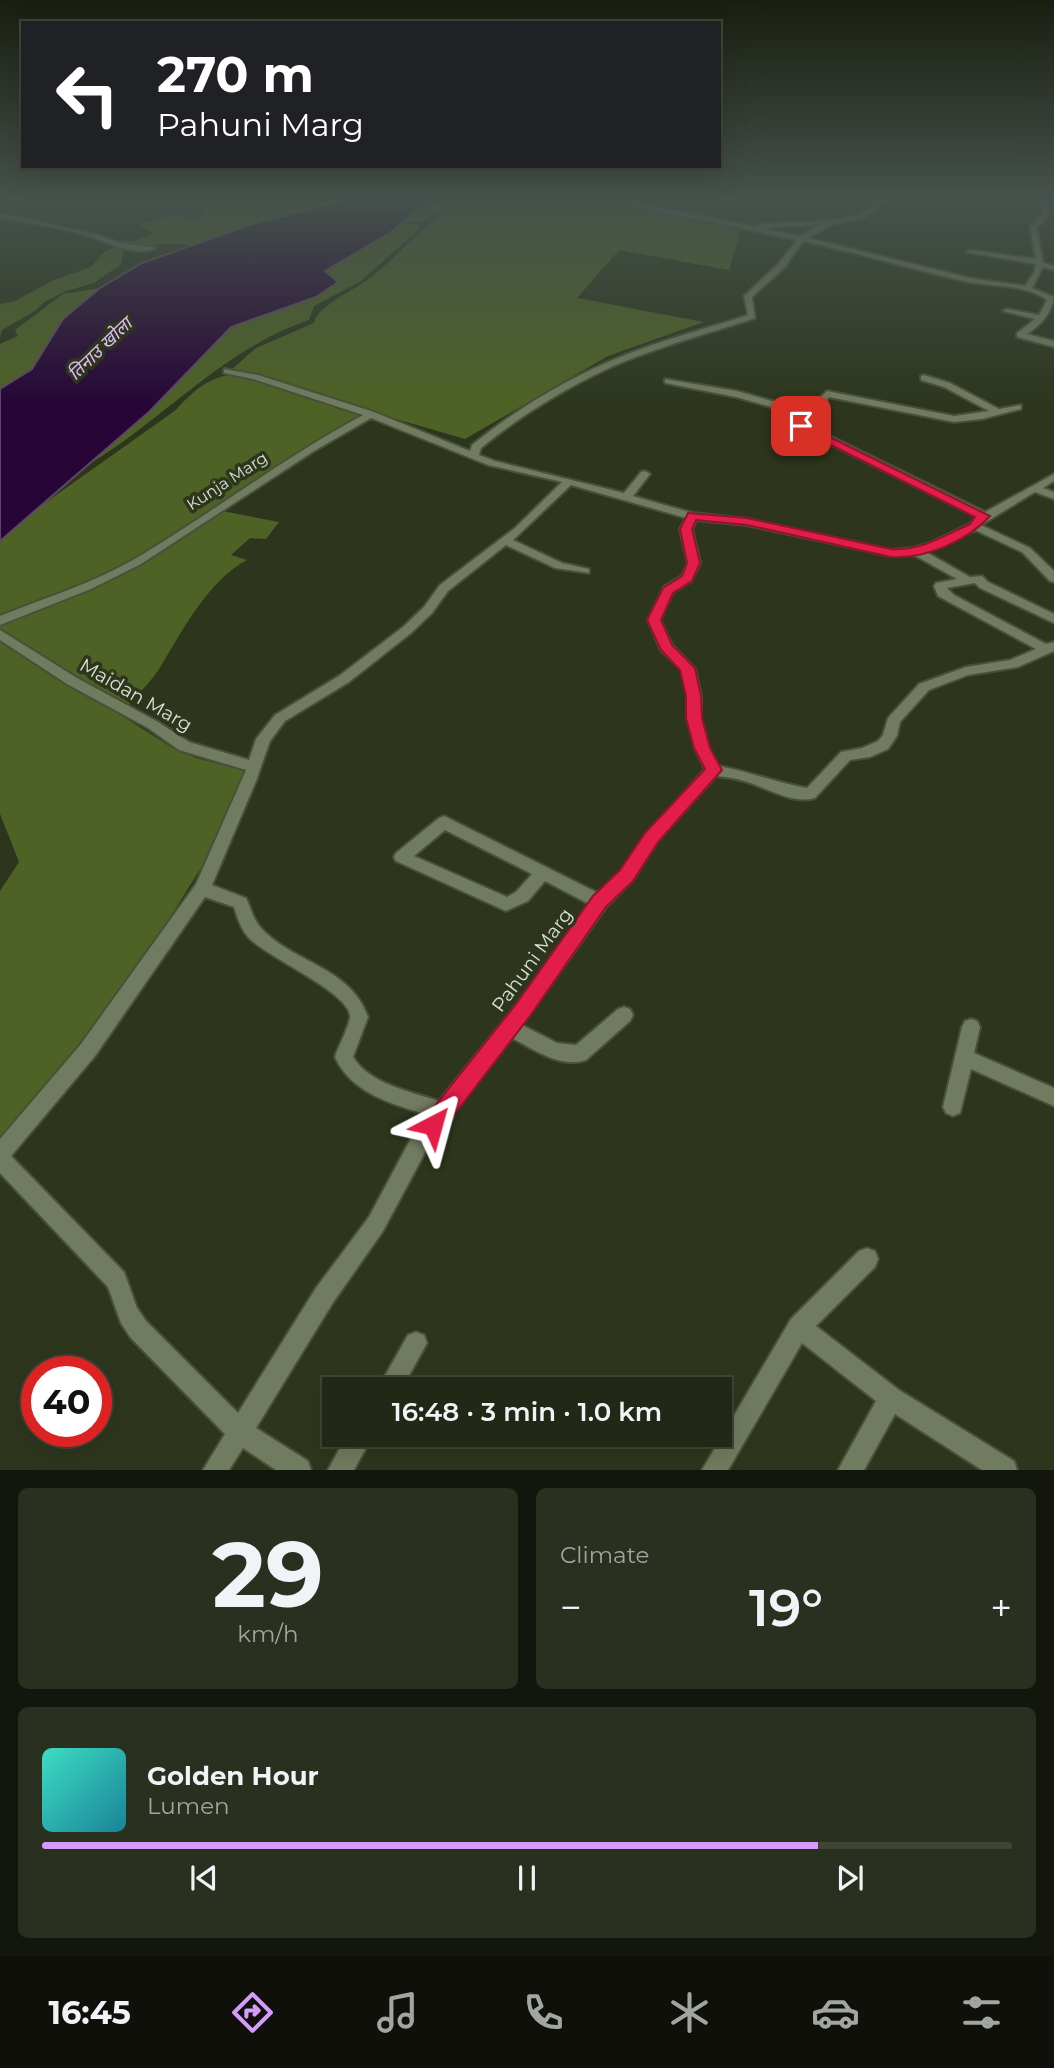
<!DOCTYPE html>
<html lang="en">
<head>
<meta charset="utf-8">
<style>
  body { margin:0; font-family:Montserrat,"Noto Sans Devanagari",sans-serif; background:#2a301f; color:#f1f3f6; height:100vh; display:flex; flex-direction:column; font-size:26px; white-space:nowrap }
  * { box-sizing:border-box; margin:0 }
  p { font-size:23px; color:#a2a6a1 }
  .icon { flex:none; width:38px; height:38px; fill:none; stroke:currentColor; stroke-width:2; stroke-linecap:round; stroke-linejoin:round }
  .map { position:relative; height:1470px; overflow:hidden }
  .side { display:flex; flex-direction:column; gap:18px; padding:18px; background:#13160c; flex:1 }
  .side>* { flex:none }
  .hud { position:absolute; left:21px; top:21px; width:700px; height:147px; border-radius:0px; box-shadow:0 7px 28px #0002,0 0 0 2px #3f4435; background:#202124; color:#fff; overflow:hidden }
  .speed { position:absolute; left:21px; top:1356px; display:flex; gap:14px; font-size:35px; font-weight:700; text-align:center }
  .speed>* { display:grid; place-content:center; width:91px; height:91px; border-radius:50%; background:#222816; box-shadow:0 7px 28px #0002,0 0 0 2px #3f4435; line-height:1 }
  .speed .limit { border:10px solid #d22; background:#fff; color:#111 }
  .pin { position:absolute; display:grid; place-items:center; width:60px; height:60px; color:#fff; margin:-30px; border-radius:14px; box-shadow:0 4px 10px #0006 }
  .me { position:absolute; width:77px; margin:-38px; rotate:39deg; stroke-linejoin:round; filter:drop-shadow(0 0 5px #0008) }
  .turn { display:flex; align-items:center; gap:24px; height:147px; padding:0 21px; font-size:32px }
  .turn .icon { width:91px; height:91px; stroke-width:2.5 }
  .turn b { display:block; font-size:49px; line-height:60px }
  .big { font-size:52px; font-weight:600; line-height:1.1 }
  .side .widget { flex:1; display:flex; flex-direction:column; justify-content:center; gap:10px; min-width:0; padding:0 24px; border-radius:10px; background:#2a301f }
  .side .dial { align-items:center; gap:0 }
  .dial b { font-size:91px; line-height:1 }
  .song { display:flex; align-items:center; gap:21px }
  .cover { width:84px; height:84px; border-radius:10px; background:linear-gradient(135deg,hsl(170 70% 55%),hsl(190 70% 35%)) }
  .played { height:7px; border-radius:4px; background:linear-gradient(90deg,#d69bfa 80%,#3f4435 80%) }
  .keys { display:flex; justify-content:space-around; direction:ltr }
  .heat { display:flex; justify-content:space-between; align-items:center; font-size:38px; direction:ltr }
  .side .tiles { flex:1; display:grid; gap:18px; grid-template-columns:1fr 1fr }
  .widget:last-child { grid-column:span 2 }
  .trip { position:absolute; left:322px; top:1377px; width:410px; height:70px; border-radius:0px; background:#222816; box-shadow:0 7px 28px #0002,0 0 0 2px #3f4435; font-weight:600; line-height:70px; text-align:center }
  .menu { display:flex; height:112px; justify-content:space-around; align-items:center; background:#0e1009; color:#a2a6a1 }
  .menu .icon { width:49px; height:49px }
  .menu .selected { color:#d69bfa }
  .menu b { font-size:32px; color:#f1f3f6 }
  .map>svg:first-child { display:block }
</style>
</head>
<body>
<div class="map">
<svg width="1054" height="1470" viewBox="0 0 1054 1470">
  <rect width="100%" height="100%" fill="#2d361d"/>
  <g fill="#4e6225">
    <polygon points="183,198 357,198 256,223 190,245 161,244 147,247 105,240 135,241 153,233 138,225 169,215 196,219 204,216 204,211 187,204 166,207"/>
    <polygon points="449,198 463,198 423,221 398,224 413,213"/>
    <path d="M475 198H592L656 213 739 226 738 241 729 270 619 250 577 298 704 322 608 356 465 439 230 371 256 348 314 323C315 308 354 290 367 280 403 254 431 211 475 198Z"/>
    <path d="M414 224 421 227 361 281 314 306 309 320C225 348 165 418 91 463L149 412 231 327 337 281 325 272 398 225Z"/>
    <polygon points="119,245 124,247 121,264 94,283 66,291 44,302 35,311 2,330 0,338 0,304 15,301 54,280 91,267 103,253"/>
    <polygon points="100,288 63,319 32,369 0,389 0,344 18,336 15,330 63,294"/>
    <path d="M229 375 252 379 369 417 316 443 137 559 135 557 122 567 0 616V540L28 515 176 410C190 394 207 378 229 375Z"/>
    <path d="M222 511 279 522 266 539 250 538 231 555 247 560C209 580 183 629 161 666 152 681 137 695 126 708L0 632V624C27 613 54 603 81 593 132 576 178 539 222 511Z"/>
    <polygon points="0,638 171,747 196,758 247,771 206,860 108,1016 0,1139 0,891 19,862 0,814"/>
  </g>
  <polygon fill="#270637" stroke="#5d4765" stroke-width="2" points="357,198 449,198 413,213 391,232 325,271 338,282 316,297 231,327 149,412 0,541 0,389 32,369 63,319 100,288 142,263 256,223"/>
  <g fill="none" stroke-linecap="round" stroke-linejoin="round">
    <g stroke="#49503a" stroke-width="4">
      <g id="minor">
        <path d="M597 198H611L757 227 760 224C792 222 827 224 858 215 870 211 877 198 891 198L865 217 831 225 808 238 970 278 1025 286 1034 273 1036 264 966 252 970 250 1036 259 1030 227 1043 215 1041 198H1047L1049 215 1037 227 1043 263 1054 266V270L1043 267 1032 288 1054 297C1052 313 1040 326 1027 334L1054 341V347L1017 337V333L1035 319 1003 311 1007 309 1039 315 1047 300C1026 284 993 287 968 282 913 270 859 253 803 241L785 267 752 297 755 318C713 332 669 344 628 360 578 380 522 414 481 448L479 455 495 461 624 493 641 472 645 471 650 474 633 496 693 513 747 519 891 550 914 548 930 543 970 524 977 517 798 428 796 426 803 416 736 397 665 383V379L737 391 807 411 827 391 954 416 989 411 944 387 921 380V376L924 375 950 383 999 409 1021 405V409L982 419 954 422 829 397 807 425 985 512 1054 474V481L1043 488 1054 492V499L1035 492 981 525 1030 548 1054 571V582L1050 581 1022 552 975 530 926 552 970 577 982 576 988 582 1054 614V623L980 588 975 583 947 588 954 595 1046 644 1054 642V651L1018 667 968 675 929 690 900 722 897 736 888 749 870 757 850 760 815 798C792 805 766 787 744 781 735 778 725 777 716 776L657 842 633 880 606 907 522 1025 557 1043 576 1045 618 1009 624 1007 630 1009 633 1015 630 1021 586 1060C561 1069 533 1049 512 1038L455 1112 452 1119 448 1120 429 1145 383 1231 332 1304 256 1428 308 1461 311 1470H276L243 1448 229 1470H203L225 1434 130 1337 121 1323 108 1287 0 1173V1139L81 1044 196 884 246 770 179 750 148 728 67 684 0 640V630L77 678 158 722 189 742 249 760 256 739 275 715 339 676 403 627 424 607 440 585 515 528 562 482 488 465 371 418 314 451 141 564 91 589 0 625V616C44 598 91 584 133 560 211 514 283 458 363 415L253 379 224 373V369L258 375 374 412 470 451 472 445C516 409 568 378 620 357 661 340 705 329 748 315L744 296 779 263 797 240ZM820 225 800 236 761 228ZM571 485 686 518 680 529 688 563 682 576 664 587 648 620 661 650 682 670 687 696V718L695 748 705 769 647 834 621 872 598 893 444 816 439 818 396 853 394 857 396 861 506 911 528 901 545 881 589 904 517 1004 439 1101C412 1092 369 1084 353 1057L368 1017C351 967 293 963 261 928 253 920 251 908 246 898L212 885 256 781 270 741 285 721 349 682 411 633 432 613 448 591 506 545 555 568 589 573V569L562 563 513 540ZM696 520 747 525 891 556 914 555 957 579 936 583 934 586 938 596 1036 649 1010 660 966 667 919 684 888 718 883 735 878 741 862 748 841 752 807 788C776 783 749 771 718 766L709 748 701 718V696L695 669 672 645 660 620 673 592 691 581 700 563 692 529ZM445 830 532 874 516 892 507 897 414 856ZM205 897 234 907C237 917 241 929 248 937 266 957 349 992 350 1016 350 1025 338 1047 335 1057 351 1093 392 1104 428 1115L415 1131 369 1217 316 1288 238 1413 146 1321 137 1308 124 1272 11 1156 95 1056Z"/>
        <path d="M0 213 97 235 117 242 156 248C137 257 110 244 92 237 63 227 30 224 0 217Z"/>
        <polygon points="971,1019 977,1021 980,1027 974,1053 1054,1088 1054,1106 971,1069 960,1113 953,1116 946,1113 943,1107 962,1027 965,1021"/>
        <polygon points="867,1248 875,1251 878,1259 875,1267 816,1326 899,1390 1014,1461 1017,1470 982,1470 895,1414 864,1470 838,1470 876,1401 802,1343 728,1470 702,1470 791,1319 859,1251"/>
        <polygon points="416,1332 424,1335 427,1343 401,1390 377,1390 408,1335"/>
        <polygon points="347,1435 373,1435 354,1470 328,1470"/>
      </g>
    </g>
    <use href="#minor" fill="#717b5f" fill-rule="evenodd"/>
  </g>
  <linearGradient id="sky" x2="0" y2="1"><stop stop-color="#191e10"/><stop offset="0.49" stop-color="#46524c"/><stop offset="1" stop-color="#46524c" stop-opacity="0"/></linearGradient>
  <rect width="1054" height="404" fill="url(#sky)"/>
  <path fill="#e11d48" stroke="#92132f" stroke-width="2" d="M801 423 990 516C967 541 926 559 891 557L747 525 696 520 692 529 700 563 692 581 673 593 661 620 672 645 695 668 701 696 702 718 710 748 722 770 658 842 633 881 606 907 530 1016 441 1132 433 1135 426 1132 422 1125 426 1117 516 1004 593 896 620 870 645 833 705 769 694 748 686 718V696L680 670 661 650 647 620 663 588 682 576 687 563 680 529 688 513 747 518 891 549C921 551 943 536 970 524L975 517 797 428 795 426Z"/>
  <g text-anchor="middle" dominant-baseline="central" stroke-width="7" stroke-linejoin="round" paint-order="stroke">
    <g font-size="16" fill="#dae0d1" stroke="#2d361d">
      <text transform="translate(227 481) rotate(-33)">Kunja Marg</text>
    </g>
    <g font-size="18" font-style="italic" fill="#e2bafb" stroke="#2d361d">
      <text transform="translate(100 349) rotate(-44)">तिनाउ खोला</text>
    </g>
    <g font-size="19" fill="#dae0d1" stroke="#2d361d">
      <text transform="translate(136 695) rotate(30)">Maidan Marg</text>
      <text transform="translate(532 960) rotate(-54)">Pahuni Marg</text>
    </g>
  </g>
</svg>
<div class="speed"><div class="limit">40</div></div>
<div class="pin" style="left:801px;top:426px;background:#d93025"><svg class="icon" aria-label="arrive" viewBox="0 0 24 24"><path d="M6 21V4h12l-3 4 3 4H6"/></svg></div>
<svg class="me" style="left:433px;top:1125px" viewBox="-20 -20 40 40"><path d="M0-17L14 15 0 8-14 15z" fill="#e11d48" stroke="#fff" stroke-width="4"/></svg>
<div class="trip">16:48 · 3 min · 1.0 km</div>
<div class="hud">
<div class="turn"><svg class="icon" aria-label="left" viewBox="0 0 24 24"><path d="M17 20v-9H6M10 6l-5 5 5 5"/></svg><div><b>270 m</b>Pahuni Marg</div></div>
</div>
</div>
<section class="side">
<div class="tiles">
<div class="widget dial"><b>29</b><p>km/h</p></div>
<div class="widget"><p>Climate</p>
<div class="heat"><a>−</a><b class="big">19°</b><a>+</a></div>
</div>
<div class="widget">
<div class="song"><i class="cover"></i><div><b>Golden Hour</b><p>Lumen</p></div></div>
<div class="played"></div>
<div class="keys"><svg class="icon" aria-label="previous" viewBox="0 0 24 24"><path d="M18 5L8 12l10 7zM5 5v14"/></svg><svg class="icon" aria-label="pause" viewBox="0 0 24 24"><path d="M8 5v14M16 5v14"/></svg><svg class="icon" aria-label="next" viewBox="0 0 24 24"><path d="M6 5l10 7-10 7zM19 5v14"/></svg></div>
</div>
</div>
</section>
<nav class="menu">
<b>16:45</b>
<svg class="icon selected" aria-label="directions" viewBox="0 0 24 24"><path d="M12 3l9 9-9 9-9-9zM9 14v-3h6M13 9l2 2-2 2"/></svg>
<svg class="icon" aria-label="music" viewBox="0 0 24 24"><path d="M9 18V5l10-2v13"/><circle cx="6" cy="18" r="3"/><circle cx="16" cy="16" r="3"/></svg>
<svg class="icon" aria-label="phone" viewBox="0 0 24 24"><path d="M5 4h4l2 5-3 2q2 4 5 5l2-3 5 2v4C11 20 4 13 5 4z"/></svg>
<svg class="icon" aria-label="climate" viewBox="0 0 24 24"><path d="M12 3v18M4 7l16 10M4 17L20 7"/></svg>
<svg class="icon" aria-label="car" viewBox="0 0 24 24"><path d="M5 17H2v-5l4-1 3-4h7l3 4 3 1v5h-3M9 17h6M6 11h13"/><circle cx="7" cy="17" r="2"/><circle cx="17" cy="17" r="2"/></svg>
<svg class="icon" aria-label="filters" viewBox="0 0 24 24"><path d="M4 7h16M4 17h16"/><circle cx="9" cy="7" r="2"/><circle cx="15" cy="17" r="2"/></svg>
</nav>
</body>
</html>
